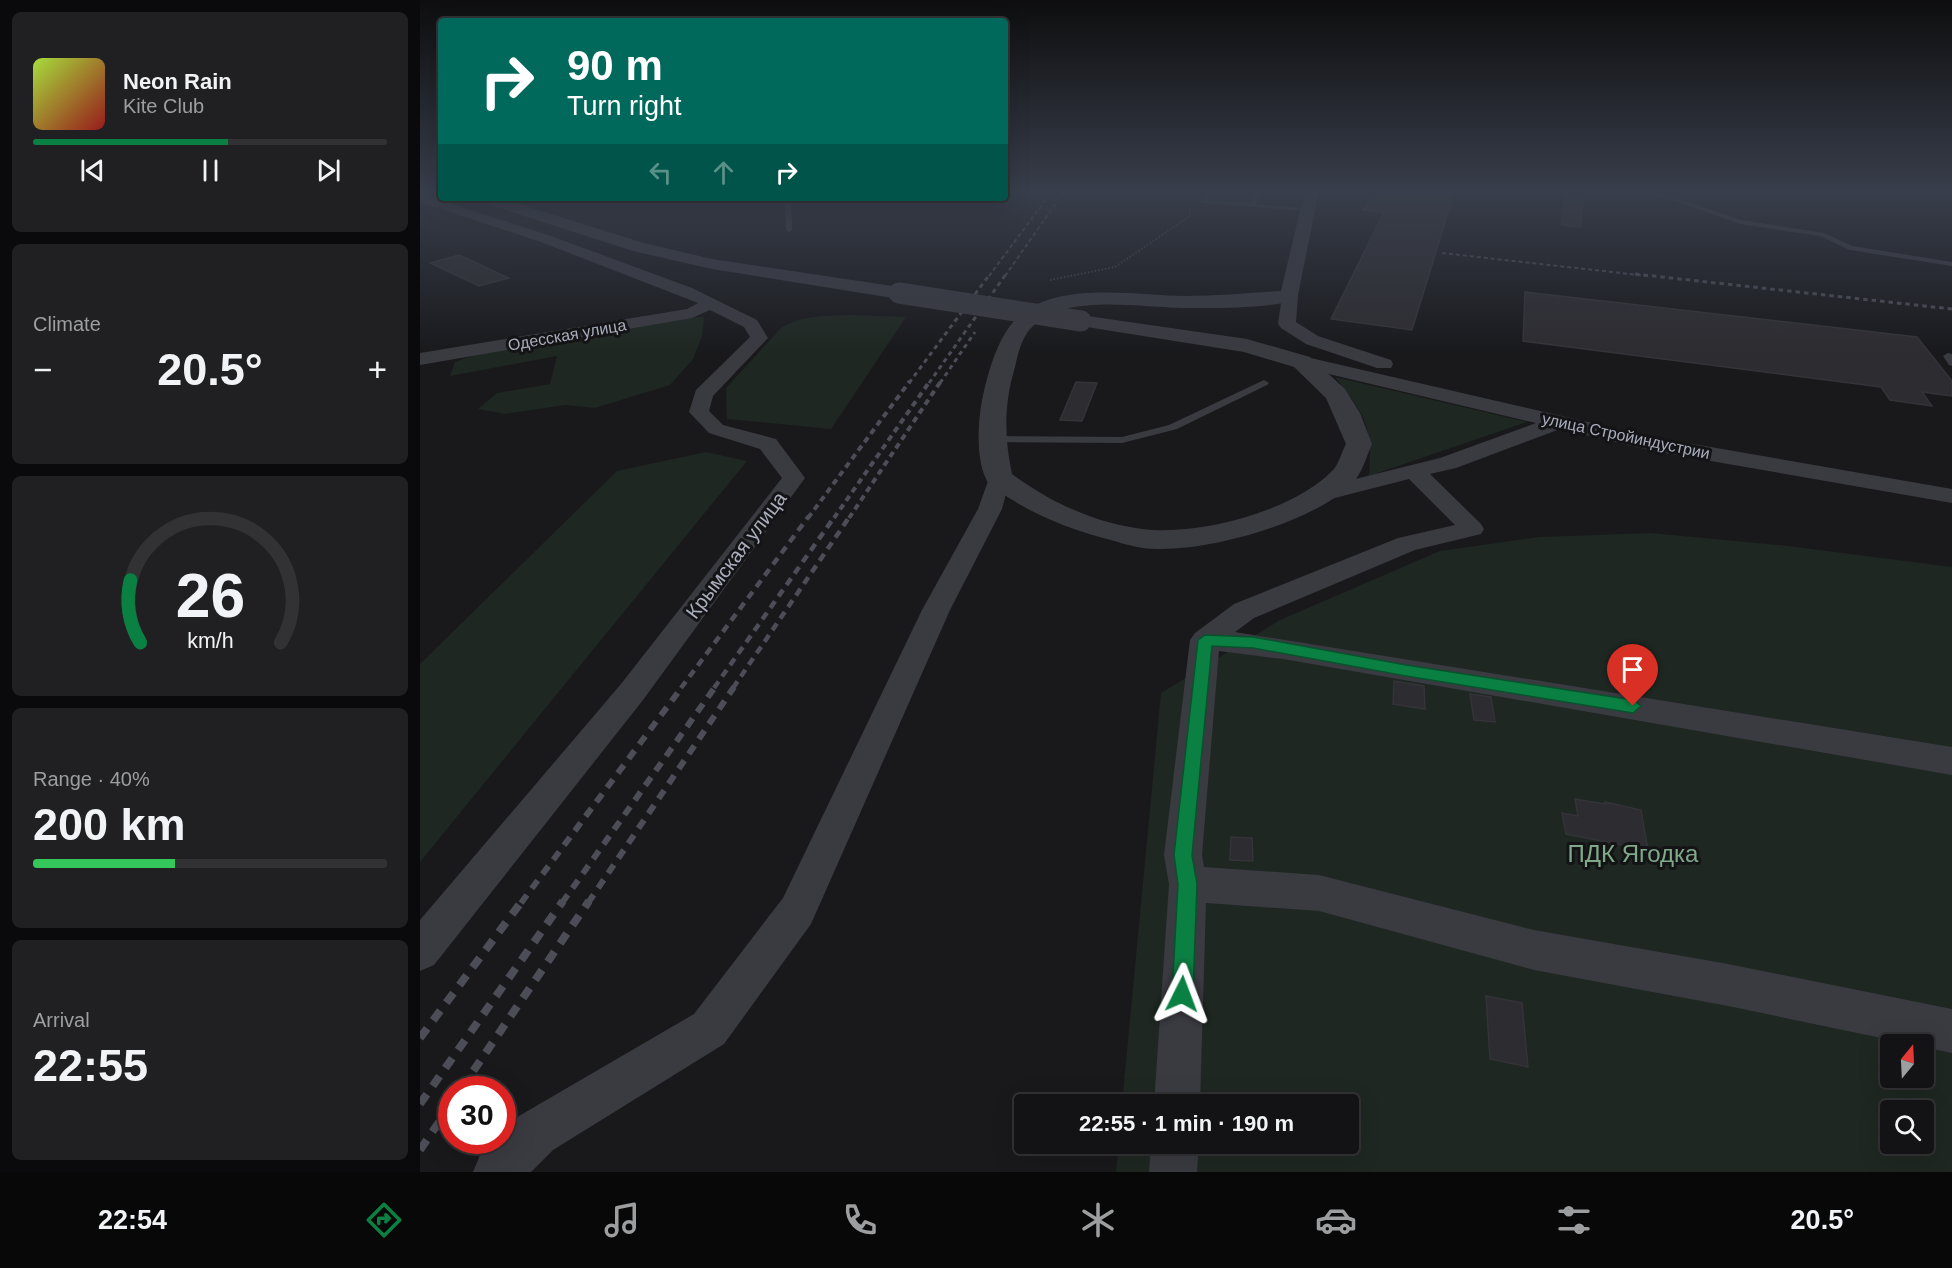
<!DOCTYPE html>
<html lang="en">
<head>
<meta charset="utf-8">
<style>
  body { margin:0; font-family:Arial,sans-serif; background:#202022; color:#f1f3f6; height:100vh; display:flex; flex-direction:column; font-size:22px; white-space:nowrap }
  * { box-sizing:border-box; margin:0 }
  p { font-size:20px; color:#9d9ea0 }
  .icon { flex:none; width:33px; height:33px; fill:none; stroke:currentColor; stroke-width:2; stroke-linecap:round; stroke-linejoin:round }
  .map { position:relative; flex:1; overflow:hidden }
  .sheet { display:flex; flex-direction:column; gap:12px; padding:12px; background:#0a0a0c; width:420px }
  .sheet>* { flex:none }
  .top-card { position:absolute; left:18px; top:18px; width:570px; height:183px; border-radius:6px; box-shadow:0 6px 24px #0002,0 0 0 2px #323234; background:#00695c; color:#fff; overflow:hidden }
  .needle { width:39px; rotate:18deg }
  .buttons { position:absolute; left:1460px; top:1034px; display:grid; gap:12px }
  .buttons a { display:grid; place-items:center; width:54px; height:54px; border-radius:6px; background:#131315; box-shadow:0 6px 24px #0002,0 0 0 2px #323234; font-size:30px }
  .speed { position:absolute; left:18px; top:1076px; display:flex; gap:12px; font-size:30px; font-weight:700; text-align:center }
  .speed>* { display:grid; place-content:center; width:78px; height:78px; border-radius:50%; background:#131315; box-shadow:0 6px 24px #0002,0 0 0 2px #323234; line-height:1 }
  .speed .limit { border:9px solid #d22; background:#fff; color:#111 }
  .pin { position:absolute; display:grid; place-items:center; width:51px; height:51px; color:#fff; margin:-62px -26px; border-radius:50% 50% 50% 0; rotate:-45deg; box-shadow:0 0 6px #0007 }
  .pin .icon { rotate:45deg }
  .me { position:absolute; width:66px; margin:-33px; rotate:3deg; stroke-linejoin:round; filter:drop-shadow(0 0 4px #0008) }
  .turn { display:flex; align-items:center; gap:21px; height:126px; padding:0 30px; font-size:27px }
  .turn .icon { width:78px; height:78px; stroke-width:2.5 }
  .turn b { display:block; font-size:42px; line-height:51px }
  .lanes { display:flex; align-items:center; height:57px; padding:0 30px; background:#0003; justify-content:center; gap:30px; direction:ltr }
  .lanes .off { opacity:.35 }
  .big { font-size:45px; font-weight:700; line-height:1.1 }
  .sheet .widget { flex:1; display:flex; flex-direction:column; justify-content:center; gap:9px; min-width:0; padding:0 21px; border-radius:9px; background:#202022 }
  .sheet .dial { align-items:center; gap:0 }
  .dial svg { height:156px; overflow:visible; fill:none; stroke:#323234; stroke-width:7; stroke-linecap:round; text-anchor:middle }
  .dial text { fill:#f1f3f6; stroke:none }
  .song { display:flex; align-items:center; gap:18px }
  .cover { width:72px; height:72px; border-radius:9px; background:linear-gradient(135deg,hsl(80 70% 55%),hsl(0 70% 35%)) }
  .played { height:6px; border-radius:3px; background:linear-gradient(90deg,#0b8043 55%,#323234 55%) }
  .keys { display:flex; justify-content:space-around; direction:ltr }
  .heat { display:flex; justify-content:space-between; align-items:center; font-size:33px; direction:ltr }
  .charge { height:9px; border-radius:4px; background:linear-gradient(90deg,#34c759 40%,#323234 0) }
  .trip { position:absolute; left:594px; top:1094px; width:345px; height:60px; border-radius:6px; background:#131315; box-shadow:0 6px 24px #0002,0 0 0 2px #323234; font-weight:700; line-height:60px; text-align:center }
  .tabs { display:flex; height:96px; justify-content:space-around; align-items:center; background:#080808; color:#9d9ea0 }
  .tabs .icon { width:42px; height:42px }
  .tabs .active { color:#0b8043 }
  .tabs b { font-size:27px; color:#f1f3f6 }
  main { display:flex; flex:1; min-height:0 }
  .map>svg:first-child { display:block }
</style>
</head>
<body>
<main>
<section class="sheet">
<div class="widget">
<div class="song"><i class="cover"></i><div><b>Neon Rain</b><p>Kite Club</p></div></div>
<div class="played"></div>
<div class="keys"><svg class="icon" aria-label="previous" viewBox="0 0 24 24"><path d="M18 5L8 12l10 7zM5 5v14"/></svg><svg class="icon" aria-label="pause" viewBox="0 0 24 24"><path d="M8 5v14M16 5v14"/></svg><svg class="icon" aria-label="next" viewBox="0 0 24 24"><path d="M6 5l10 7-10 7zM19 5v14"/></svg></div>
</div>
<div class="widget"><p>Climate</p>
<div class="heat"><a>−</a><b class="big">20.5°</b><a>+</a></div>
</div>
<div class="widget dial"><svg viewBox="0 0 100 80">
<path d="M14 69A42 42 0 1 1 86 69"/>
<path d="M14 69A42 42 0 0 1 9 37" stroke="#0b8043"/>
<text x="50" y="56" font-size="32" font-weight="700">26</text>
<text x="50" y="72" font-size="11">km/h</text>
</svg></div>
<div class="widget"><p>Range · 40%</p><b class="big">200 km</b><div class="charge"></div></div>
<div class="widget"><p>Arrival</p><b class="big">22:55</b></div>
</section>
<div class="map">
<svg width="1532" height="1172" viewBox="0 0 1532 1172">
  <rect width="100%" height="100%" fill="#19191c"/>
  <g fill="#1e2721" fill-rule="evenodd">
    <path d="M432 315 486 317 411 429 307 419 306 388 361 328C383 314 408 316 432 315Z"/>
    <polygon points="284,317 282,336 273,359 250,385 175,408 145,405 85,414 58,409 77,393 130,384 137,356 30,376 35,362 53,355 262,318"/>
    <path d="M915 377 1107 422 949 476C953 426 945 415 915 377Z"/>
    <polygon points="286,452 327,461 0,862 0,664 197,471"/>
    <path d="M1231 533 1368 546 1532 567V1172H696L699 1143H928V1104H702L741 693 860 620 1020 551 1119 537ZM1470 1044H1503V1077H1470ZM1470 1110H1503V1143H1470Z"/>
  </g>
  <g fill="#2d2c30" stroke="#343338" stroke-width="1.5">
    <polygon points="955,190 1035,190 992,330 911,319 964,212 943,210"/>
    <polygon points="1145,194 1163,196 1161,227 1142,225"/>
    <polygon points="39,255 52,261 89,278 59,286 10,263"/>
    <polygon points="1105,292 1497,337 1532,381 1532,396 1502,392 1512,406 1470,400 1461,387 1103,341"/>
    <polygon points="656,382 677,383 662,421 640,420"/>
    <polygon points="974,681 1004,686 1005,709 973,704"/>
    <polygon points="1050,694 1071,697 1075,722 1054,720"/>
    <polygon points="1155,799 1185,804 1185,802 1221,810 1228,850 1146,834 1142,813 1158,816"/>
    <polygon points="811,837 832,838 833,861 810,860"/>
    <polygon points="1066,996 1102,1003 1108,1067 1070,1059"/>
  </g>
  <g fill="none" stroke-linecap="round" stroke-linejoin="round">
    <polyline stroke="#404148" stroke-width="2" stroke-dasharray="1.5 2" stroke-linecap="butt" points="630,280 695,267 770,216 770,210"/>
    <g fill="#3a3a41" fill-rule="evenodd">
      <polygon points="788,190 794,190 786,200 830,203 838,190 844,190 836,204 891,209 888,211 780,203"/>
      <polygon points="1210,190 1220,190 1268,202 1321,220 1404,233 1432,246 1532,262 1532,266 1430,250 1400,236 1320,224 1264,204"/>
      <polygon points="365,198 371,198 372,230 369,232 366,230"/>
      <polygon points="1528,353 1532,354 1532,366 1529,365 1523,356"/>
      <polygon points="844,380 849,383 847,385 757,429 702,443 571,442 566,439 571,436 702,437 749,425"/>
    </g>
    <g fill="#3a3a41" fill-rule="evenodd">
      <polygon points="0,194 131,236 272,288 337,320 348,338 293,396 289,411 303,425 356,439 385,478 223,700 14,965 0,971 0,920 201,684 362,478 340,449 289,433 269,412 276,390 330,337 324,327 290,310 272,318 0,365 0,353 267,309 278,303 121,242 0,202"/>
      <polygon points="870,291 878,296 876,322 898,336 971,360 973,364 971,368 957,368 886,344 861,328 858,324 862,296"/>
      <polygon points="882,356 1233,437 1532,489 1532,503 1233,451 1140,429 1036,468 1010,474 1061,524 1064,529 1061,534 995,550 834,618 815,632 1532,747 1532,775 863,659 799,651 782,855 784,867 899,875 1114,930 1308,964 1532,1009 1532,1053 1503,1047 1503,1044 1490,1044 1308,1006 1114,970 899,911 786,903 780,1104 734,1104 749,884 744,855 770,640 775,633 814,604 978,538 1035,525 989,479 899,502 891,500 887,495 891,490 1020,458 1116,423 875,366 873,362 875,358"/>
      <polygon points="579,471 587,473 590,478 582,509 530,610 391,924 304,1044 133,1150 111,1172 53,1172 60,1155 75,1140 82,1140 82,1133 99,1116 274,1014 363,898 502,610 558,509 571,473"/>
      <polygon points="731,1143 779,1143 777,1172 729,1172"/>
    </g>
    <g fill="#3a3a41" fill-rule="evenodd">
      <path d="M885 190H899L877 300C842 309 799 308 763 308 720 308 647 293 613 326 602 336 598 353 595 367 584 404 584 436 592 474 630 502 675 523 722 529 777 536 871 512 911 472 919 465 921 453 926 444L906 398 874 367 824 352 654 325 651 321 654 317 661 315 827 339 890 357 925 389 940 413 952 444C946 458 942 473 932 484 891 524 779 555 723 548 709 546 696 541 683 538 640 526 605 511 569 484 554 463 558 415 564 391 570 366 579 335 598 317 638 280 717 296 766 296 798 296 830 293 861 291Z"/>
      <polygon points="55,198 79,198 224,243 292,259 479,287 489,293 479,299 292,269 213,251 58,201"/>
    </g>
    <g stroke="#4c4d56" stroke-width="2" stroke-dasharray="4 3" stroke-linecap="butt">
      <polyline points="1022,253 1228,276"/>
      <polyline points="569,276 633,190"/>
      <polyline points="585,276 645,190"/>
    </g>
    <g stroke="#4c4d56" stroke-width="3" stroke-dasharray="4.5 4" stroke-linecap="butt">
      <polyline points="1215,274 1532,309"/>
      <polyline points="489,383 570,274"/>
      <polyline points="509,383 586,274"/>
      <polyline points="520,383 555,332"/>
    </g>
    <g stroke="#4c4d56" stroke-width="4" stroke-dasharray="6 4.5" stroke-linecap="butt">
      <polyline points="388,518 490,381"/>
      <polyline points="414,518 510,381"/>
      <polyline points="429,518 521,381"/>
    </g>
    <g stroke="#4c4d56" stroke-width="4.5" stroke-dasharray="8 6" stroke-linecap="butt">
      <polyline points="261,688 389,516"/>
      <polyline points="294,688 415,516"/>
      <polyline points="313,688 430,516"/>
    </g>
    <g stroke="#4c4d56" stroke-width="6" stroke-dasharray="10 8" stroke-linecap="butt">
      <polyline points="101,903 262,687"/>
      <polyline points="142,903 295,687"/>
      <polyline points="168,903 314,687"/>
    </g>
    <g stroke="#4c4d56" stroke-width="8" stroke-dasharray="12 10" stroke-linecap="butt">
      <polyline points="0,1038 102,901"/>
      <polyline points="41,1089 169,901"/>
      <polyline points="0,1104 143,901"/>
      <polyline points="0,1150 32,1103"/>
    </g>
    <polyline stroke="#3a3a41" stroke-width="21" points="479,293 661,321"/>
  </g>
  <linearGradient id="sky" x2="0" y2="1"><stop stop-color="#0e0e0f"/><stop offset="0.54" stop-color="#383e4b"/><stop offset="1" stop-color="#383e4b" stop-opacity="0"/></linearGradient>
  <rect width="1532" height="354" fill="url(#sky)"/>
  <polygon fill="#0b8043" stroke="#07532c" stroke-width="1.5" points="785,635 833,637 986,665 1213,700 1221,706 1213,713 986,676 833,648 792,646 772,855 777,884 773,994 770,1002 762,1005 755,1002 752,994 758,884 754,855 778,640"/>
  <g text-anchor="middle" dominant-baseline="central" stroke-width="6" stroke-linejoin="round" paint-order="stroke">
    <g font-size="16" fill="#aaadbc" stroke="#141417">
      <text transform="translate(147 335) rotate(-10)">Одесская улица</text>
      <text transform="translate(1206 436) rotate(12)">улица Стройиндустрии</text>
    </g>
    <g font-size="20" fill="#aaadbc" stroke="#141417">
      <text transform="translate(316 555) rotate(-53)">Крымская улица</text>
    </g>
    <g font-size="24" fill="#80a989" stroke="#141417">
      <text x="1213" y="853">ПДК Ягодка</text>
    </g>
  </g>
</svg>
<div class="buttons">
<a><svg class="needle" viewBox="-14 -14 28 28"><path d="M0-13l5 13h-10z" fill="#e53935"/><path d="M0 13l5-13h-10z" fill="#9d9ea0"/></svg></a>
<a><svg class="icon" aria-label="search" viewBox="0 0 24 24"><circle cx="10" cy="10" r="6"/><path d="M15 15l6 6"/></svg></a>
</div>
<div class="speed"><div class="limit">30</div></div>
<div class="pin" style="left:1213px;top:706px;background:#d93025"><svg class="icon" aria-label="arrive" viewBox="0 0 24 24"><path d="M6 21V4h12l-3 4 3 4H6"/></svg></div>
<svg class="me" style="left:762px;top:994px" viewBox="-20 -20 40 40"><path d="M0-17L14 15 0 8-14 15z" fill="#0b8043" stroke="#fff" stroke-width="4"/></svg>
<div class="trip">22:55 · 1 min · 190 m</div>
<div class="top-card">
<div class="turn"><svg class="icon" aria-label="right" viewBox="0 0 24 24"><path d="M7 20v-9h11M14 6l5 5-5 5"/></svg><div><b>90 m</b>Turn right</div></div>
<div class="lanes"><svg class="icon off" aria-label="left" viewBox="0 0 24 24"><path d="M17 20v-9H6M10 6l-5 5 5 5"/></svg><svg class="icon off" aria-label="ahead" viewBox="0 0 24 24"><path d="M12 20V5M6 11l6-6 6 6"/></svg><svg class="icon" aria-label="right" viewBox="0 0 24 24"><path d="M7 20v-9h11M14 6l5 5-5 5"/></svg></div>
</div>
</div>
</main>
<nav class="tabs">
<b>22:54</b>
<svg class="icon active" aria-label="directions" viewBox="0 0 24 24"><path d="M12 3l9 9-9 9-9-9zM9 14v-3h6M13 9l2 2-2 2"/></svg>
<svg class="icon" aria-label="music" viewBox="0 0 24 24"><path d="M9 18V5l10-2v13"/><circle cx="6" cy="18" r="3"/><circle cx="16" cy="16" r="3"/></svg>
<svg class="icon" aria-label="phone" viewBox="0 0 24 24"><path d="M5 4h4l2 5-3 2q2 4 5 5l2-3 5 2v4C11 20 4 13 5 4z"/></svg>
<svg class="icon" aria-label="climate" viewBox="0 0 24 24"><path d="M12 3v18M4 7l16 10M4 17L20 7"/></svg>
<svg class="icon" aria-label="car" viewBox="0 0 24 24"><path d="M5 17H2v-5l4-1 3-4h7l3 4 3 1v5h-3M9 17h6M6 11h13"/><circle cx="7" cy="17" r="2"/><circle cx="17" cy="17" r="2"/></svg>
<svg class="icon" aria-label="filters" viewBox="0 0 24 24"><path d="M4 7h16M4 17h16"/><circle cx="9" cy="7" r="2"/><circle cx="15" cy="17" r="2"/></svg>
<b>20.5°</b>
</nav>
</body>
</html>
